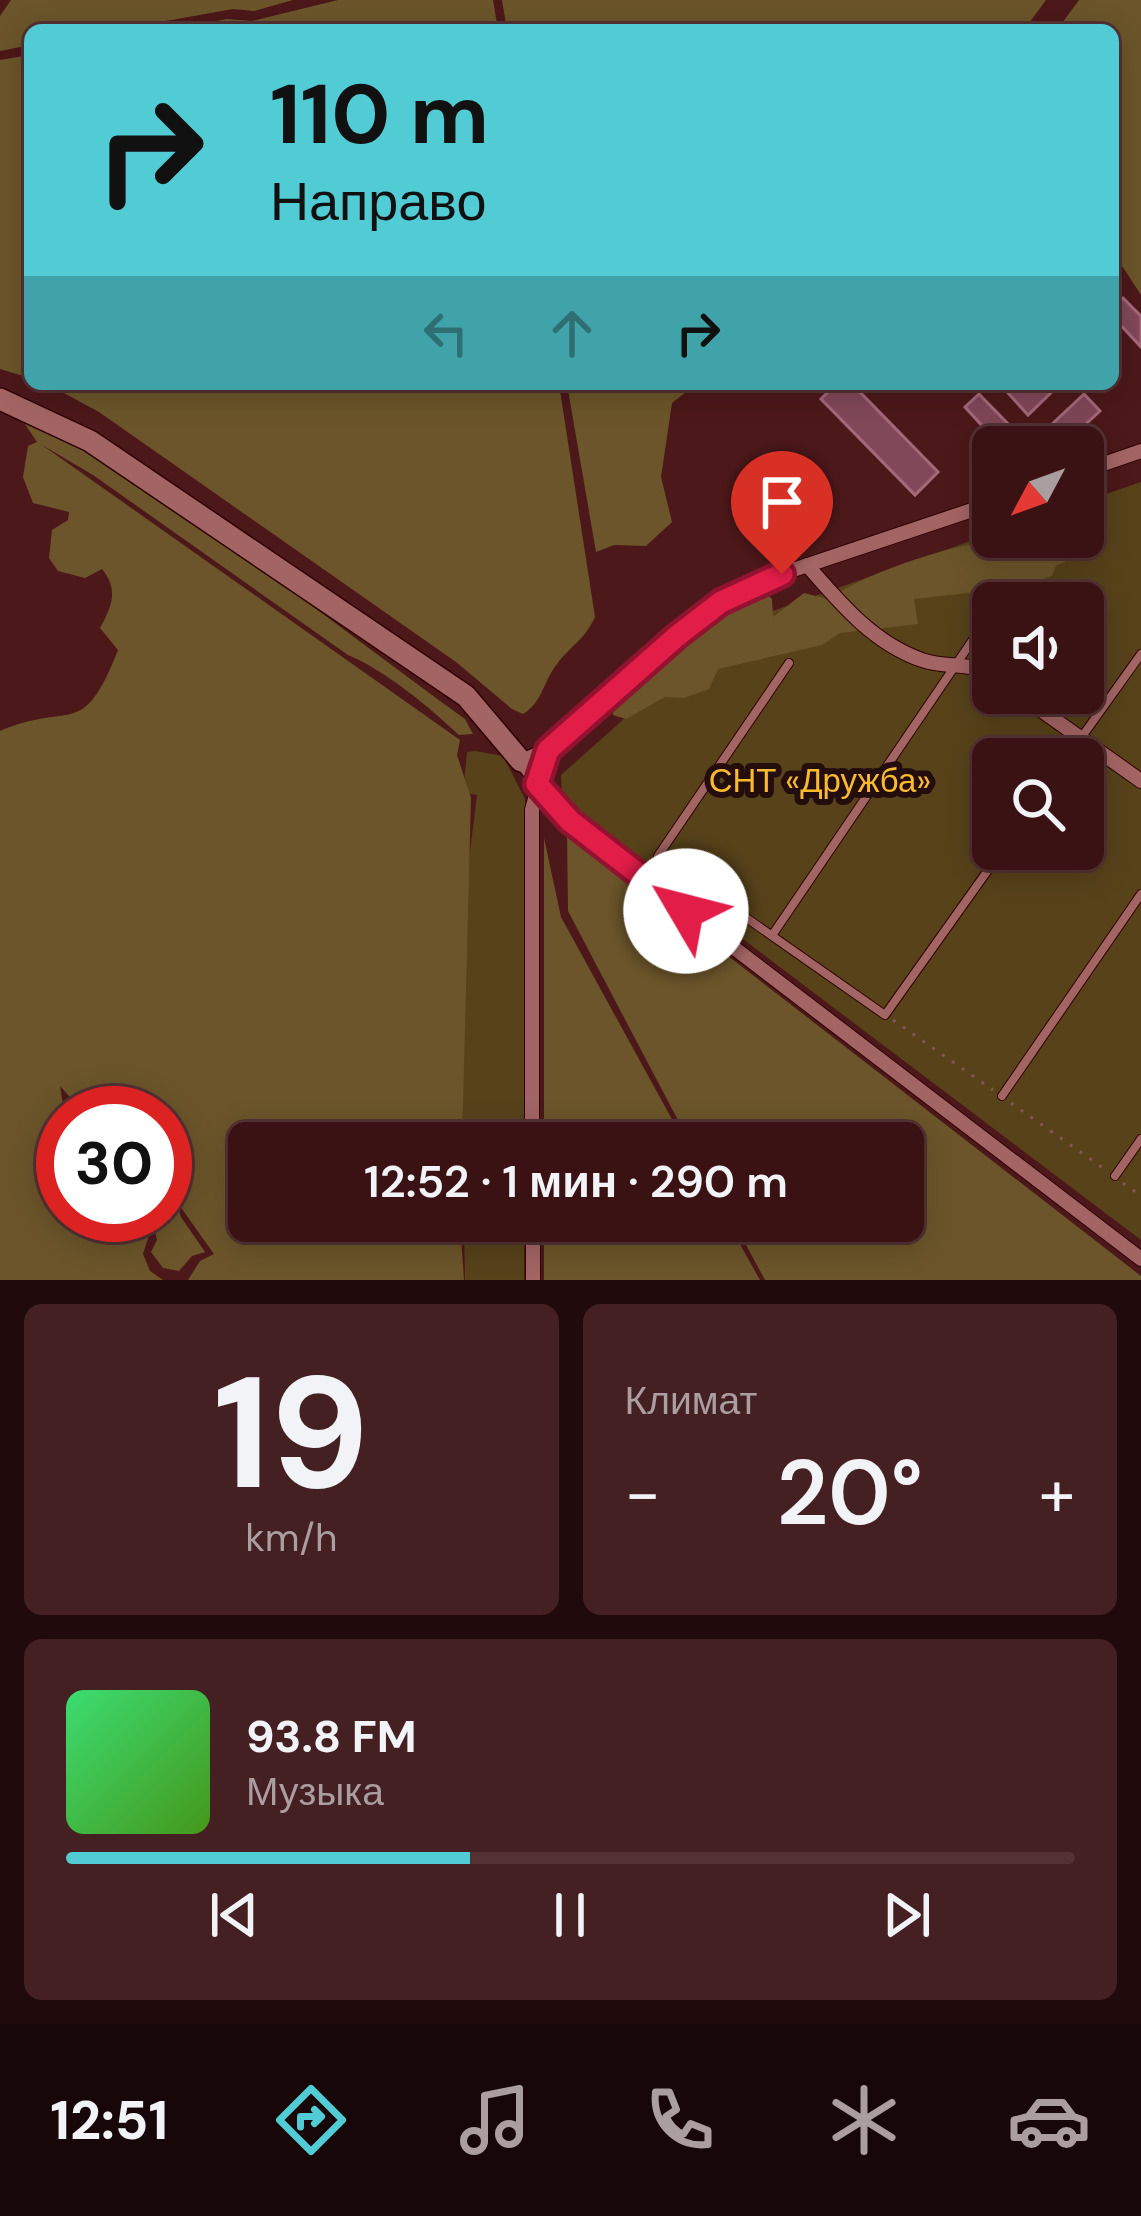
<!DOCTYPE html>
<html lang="ru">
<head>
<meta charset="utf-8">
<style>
  body { margin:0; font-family:"DM Sans",sans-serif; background:#452022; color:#f1f3f6; height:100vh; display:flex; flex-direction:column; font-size:45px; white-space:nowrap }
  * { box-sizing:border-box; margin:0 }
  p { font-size:39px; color:#ab9ea0 }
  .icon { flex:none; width:66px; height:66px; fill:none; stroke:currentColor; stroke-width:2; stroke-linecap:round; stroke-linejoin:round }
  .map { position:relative; height:1280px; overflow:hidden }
  .side { display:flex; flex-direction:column; gap:24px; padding:24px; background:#200a0b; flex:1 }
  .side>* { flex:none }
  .hud { position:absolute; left:24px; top:24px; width:1095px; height:366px; border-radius:18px; box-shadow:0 6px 30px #0003,0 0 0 3px #543234; background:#51ccd4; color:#111; overflow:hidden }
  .needle { width:78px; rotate:229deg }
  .controls { position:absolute; left:972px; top:426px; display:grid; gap:24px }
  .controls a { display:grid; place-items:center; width:132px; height:132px; border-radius:18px; background:#3a1214; box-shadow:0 6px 30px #0003,0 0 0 3px #543234; font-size:60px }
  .speed { position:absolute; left:36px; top:1086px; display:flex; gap:24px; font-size:60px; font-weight:700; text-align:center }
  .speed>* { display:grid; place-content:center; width:156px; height:156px; border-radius:50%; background:#3a1214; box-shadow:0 6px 30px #0003,0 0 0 3px #543234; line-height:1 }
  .speed .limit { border:18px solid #d22; background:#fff; color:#111 }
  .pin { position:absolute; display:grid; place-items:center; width:102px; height:102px; color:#fff; margin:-123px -51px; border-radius:50% 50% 50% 0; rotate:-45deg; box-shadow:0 0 12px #0007 }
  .pin .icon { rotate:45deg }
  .me { position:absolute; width:132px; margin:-66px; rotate:307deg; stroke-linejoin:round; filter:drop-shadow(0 0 9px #0008) }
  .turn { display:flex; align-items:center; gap:42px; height:252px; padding:0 48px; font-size:54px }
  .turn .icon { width:156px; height:156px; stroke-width:2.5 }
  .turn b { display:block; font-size:84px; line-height:102px }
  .lanes { display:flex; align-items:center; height:114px; padding:0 48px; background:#0003; justify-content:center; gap:60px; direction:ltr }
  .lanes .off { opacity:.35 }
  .big { font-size:90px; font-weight:600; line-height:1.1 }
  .side .widget { flex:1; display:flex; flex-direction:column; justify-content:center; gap:18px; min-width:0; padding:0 42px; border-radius:18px; background:#452022 }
  .side .dial { align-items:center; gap:0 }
  .dial b { font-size:156px; line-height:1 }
  .song { display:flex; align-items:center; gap:36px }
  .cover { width:144px; height:144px; border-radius:18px; background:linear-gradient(135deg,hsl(140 70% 55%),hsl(100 70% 35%)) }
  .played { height:12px; border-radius:6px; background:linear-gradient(90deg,#51ccd4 40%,#543234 40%) }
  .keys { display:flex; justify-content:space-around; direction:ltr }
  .heat { display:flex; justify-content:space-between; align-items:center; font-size:66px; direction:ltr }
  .side .tiles { flex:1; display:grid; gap:24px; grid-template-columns:1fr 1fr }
  .widget:last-child { grid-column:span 2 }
  .trip { position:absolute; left:228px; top:1122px; width:696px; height:120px; border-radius:18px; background:#3a1214; box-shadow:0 6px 30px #0003,0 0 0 3px #543234; font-weight:600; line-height:120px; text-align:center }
  .menu { display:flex; height:192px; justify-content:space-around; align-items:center; background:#170708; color:#ab9ea0 }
  .menu .icon { width:84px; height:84px }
  .menu .current { color:#51ccd4 }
  .menu b { font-size:54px; color:#f1f3f6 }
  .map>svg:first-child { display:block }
</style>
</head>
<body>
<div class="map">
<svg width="1141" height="1280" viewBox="0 0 1141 1280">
  <rect width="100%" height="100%" fill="#4d181a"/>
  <g fill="#57421a" fill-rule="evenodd">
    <path d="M1141 482V1240L576 813 562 796 561 775 727 627 993 533 1083 537V502ZM993 603H1083V693H993ZM993 759H1083V849H993Z"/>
    <polygon points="475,751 503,756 525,799 525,1143 463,1143 461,923 477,795 463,793 467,752"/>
    <polygon points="464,1221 524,1221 524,1280 465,1280"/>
  </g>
  <g fill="#6c552a">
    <polygon points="11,0 293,0 254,11 233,9 116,30 30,30 30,45 0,51 0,16"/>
    <polygon points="338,0 493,0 498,30 169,30 227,19 252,21"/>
    <polygon points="502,0 1046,0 1024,30 507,30"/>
    <polygon points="1079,0 1141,0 1141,295 1113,252 1113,30 1057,30"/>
    <polygon points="30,55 30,378 0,369 0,60"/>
    <path d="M47 384H559L595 617C583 642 571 645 557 664 543 681 543 702 523 714L512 709 456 662 99 412Z"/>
    <polygon points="567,384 696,384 672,403 661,477 672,522 646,546 614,545 596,552"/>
    <path d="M32 420C185 504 324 617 465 719L473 734 459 735C428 706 386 671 348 655L93 475 42 445 460 740 457 755 471 798 462 1143H249V1221H460L464 1280H188L200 1261 214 1254 182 1209 165 1113H84L60 1086 63 1104 76 1113H63V1215H165V1165L181 1217 205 1252 192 1256 179 1271 163 1268 151 1252 157 1240 153 1223 143 1254 150 1271 163 1280H0V731C72 700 82 742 118 650L100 628C112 606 119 590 102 569L85 578 58 571 49 558 52 530 68 520 69 512 33 503 23 477 28 446 37 442 25 424Z"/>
    <path d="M1083 531 1093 538 1089 549 1056 566 1052 576C1013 590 957 594 914 599L918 624 840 633 822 645 718 669 709 689 684 698 665 697 626 719 613 715V706C659 664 706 612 765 592L772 599 773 617 804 593 828 599C878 566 975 537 1031 537L1026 548 1058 537H1083Z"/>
    <polygon points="567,831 1141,1276 1141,1280 765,1280 733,1221 903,1221 903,1143 690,1143 568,911"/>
    <polygon points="544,838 561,917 685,1143 544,1143"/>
    <polygon points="544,1221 727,1221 760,1280 544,1280"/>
  </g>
  <g fill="#814859" stroke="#a6697b" stroke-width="3">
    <polygon points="1123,298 1141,316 1141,347 1113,317 1113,307"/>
    <polygon points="836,384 852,384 938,472 915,495 821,399"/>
    <polygon points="1000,384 1060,384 1028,415"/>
    <polygon points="979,394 1013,429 998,443 965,407"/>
    <polygon points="1084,394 1100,411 1065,443 1050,426"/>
  </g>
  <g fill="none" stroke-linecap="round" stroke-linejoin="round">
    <g stroke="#300004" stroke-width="10">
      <g id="lane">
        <polyline points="998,603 1007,592"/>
        <polyline points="789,663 658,856 885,1015 1003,849"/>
        <polyline points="1066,759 1141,654"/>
        <polyline points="773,934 993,610"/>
        <polyline points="1002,1096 1141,894"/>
        <polyline points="1115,1176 1141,1139"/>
      </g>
    </g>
    <g stroke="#300004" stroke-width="16">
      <g id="street">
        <polyline points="1083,471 1141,451"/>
        <path d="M993 503 757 582C672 627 601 732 521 761L562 813 610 853 1141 1259"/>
        <path d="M807 565C840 603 873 643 922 660 947 669 972 661 993 676"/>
        <polyline points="1017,693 1141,781"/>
        <polyline points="532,1143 532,810 548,750"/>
        <polyline points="533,1221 533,1280"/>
      </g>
    </g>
    <g stroke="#300004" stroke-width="24">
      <polyline id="secondary" points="0,399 90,441 466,696 521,761"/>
    </g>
    <g stroke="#845556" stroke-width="3" stroke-dasharray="3 9" stroke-linecap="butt">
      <polyline points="893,1020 993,1090"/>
      <polyline points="1011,1103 1106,1170"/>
      <polyline points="1123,1183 1141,1196"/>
    </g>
    <use href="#lane" stroke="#a36564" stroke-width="8"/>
    <use href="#street" stroke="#a36564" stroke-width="14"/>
    <use href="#secondary" stroke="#a36564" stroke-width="21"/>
  </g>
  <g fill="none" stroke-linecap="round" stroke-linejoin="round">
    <g stroke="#92132f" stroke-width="30">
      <polyline id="route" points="686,911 570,821 537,784 548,750 677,636 721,602 782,574"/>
    </g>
    <use href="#route" stroke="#e11d48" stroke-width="21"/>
  </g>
  <g text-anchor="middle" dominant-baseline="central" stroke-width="12" stroke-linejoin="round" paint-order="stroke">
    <g font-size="33" fill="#faba2f" stroke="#240d0d">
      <text x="820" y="780">СНТ «Дружба»</text>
    </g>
  </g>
</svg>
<div class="controls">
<a><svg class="needle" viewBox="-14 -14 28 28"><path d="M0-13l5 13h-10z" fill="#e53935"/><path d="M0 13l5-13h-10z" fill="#ab9ea0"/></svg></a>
<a><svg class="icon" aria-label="sound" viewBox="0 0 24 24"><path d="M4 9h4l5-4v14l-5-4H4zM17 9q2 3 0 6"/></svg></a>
<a><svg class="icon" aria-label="search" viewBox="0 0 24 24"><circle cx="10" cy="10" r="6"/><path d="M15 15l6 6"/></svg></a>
</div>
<div class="speed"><div class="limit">30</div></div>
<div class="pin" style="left:782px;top:574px;background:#d93025"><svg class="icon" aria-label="arrive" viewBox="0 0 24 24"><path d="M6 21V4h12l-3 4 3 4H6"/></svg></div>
<svg class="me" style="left:686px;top:911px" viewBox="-20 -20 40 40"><circle r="19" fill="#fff"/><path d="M0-13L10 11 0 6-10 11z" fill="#e11d48"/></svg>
<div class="trip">12:52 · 1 мин · 290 m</div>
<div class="hud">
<div class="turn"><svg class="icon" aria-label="right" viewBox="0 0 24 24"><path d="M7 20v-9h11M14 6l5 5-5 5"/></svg><div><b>110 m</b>Направо</div></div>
<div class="lanes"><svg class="icon off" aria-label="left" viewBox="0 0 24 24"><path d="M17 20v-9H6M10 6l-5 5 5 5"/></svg><svg class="icon off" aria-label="ahead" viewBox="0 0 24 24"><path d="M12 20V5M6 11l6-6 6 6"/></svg><svg class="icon" aria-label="right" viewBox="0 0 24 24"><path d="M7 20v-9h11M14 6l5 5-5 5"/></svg></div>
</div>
</div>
<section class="side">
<div class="tiles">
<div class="widget dial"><b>19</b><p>km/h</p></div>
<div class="widget"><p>Климат</p>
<div class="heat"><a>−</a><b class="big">20°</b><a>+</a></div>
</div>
<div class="widget">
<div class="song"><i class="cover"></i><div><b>93.8 FM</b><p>Музыка</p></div></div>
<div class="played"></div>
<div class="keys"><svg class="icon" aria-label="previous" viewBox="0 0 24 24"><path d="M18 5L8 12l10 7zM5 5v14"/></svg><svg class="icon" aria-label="pause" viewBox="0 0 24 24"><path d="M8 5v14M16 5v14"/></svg><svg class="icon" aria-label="next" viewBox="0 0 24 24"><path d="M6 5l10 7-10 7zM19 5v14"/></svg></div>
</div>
</div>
</section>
<nav class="menu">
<b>12:51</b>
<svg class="icon current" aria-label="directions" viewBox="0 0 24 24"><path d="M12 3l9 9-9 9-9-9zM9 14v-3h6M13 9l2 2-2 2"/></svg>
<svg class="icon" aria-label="music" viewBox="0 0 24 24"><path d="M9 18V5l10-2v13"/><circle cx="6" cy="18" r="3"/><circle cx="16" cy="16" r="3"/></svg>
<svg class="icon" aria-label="phone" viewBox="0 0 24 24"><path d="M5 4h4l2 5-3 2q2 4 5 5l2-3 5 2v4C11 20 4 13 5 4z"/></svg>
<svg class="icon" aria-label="climate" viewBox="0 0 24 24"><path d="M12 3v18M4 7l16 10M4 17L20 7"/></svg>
<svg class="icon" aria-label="car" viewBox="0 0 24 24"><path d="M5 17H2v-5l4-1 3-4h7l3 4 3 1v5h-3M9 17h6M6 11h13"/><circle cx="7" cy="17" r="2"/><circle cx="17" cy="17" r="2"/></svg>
</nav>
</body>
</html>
